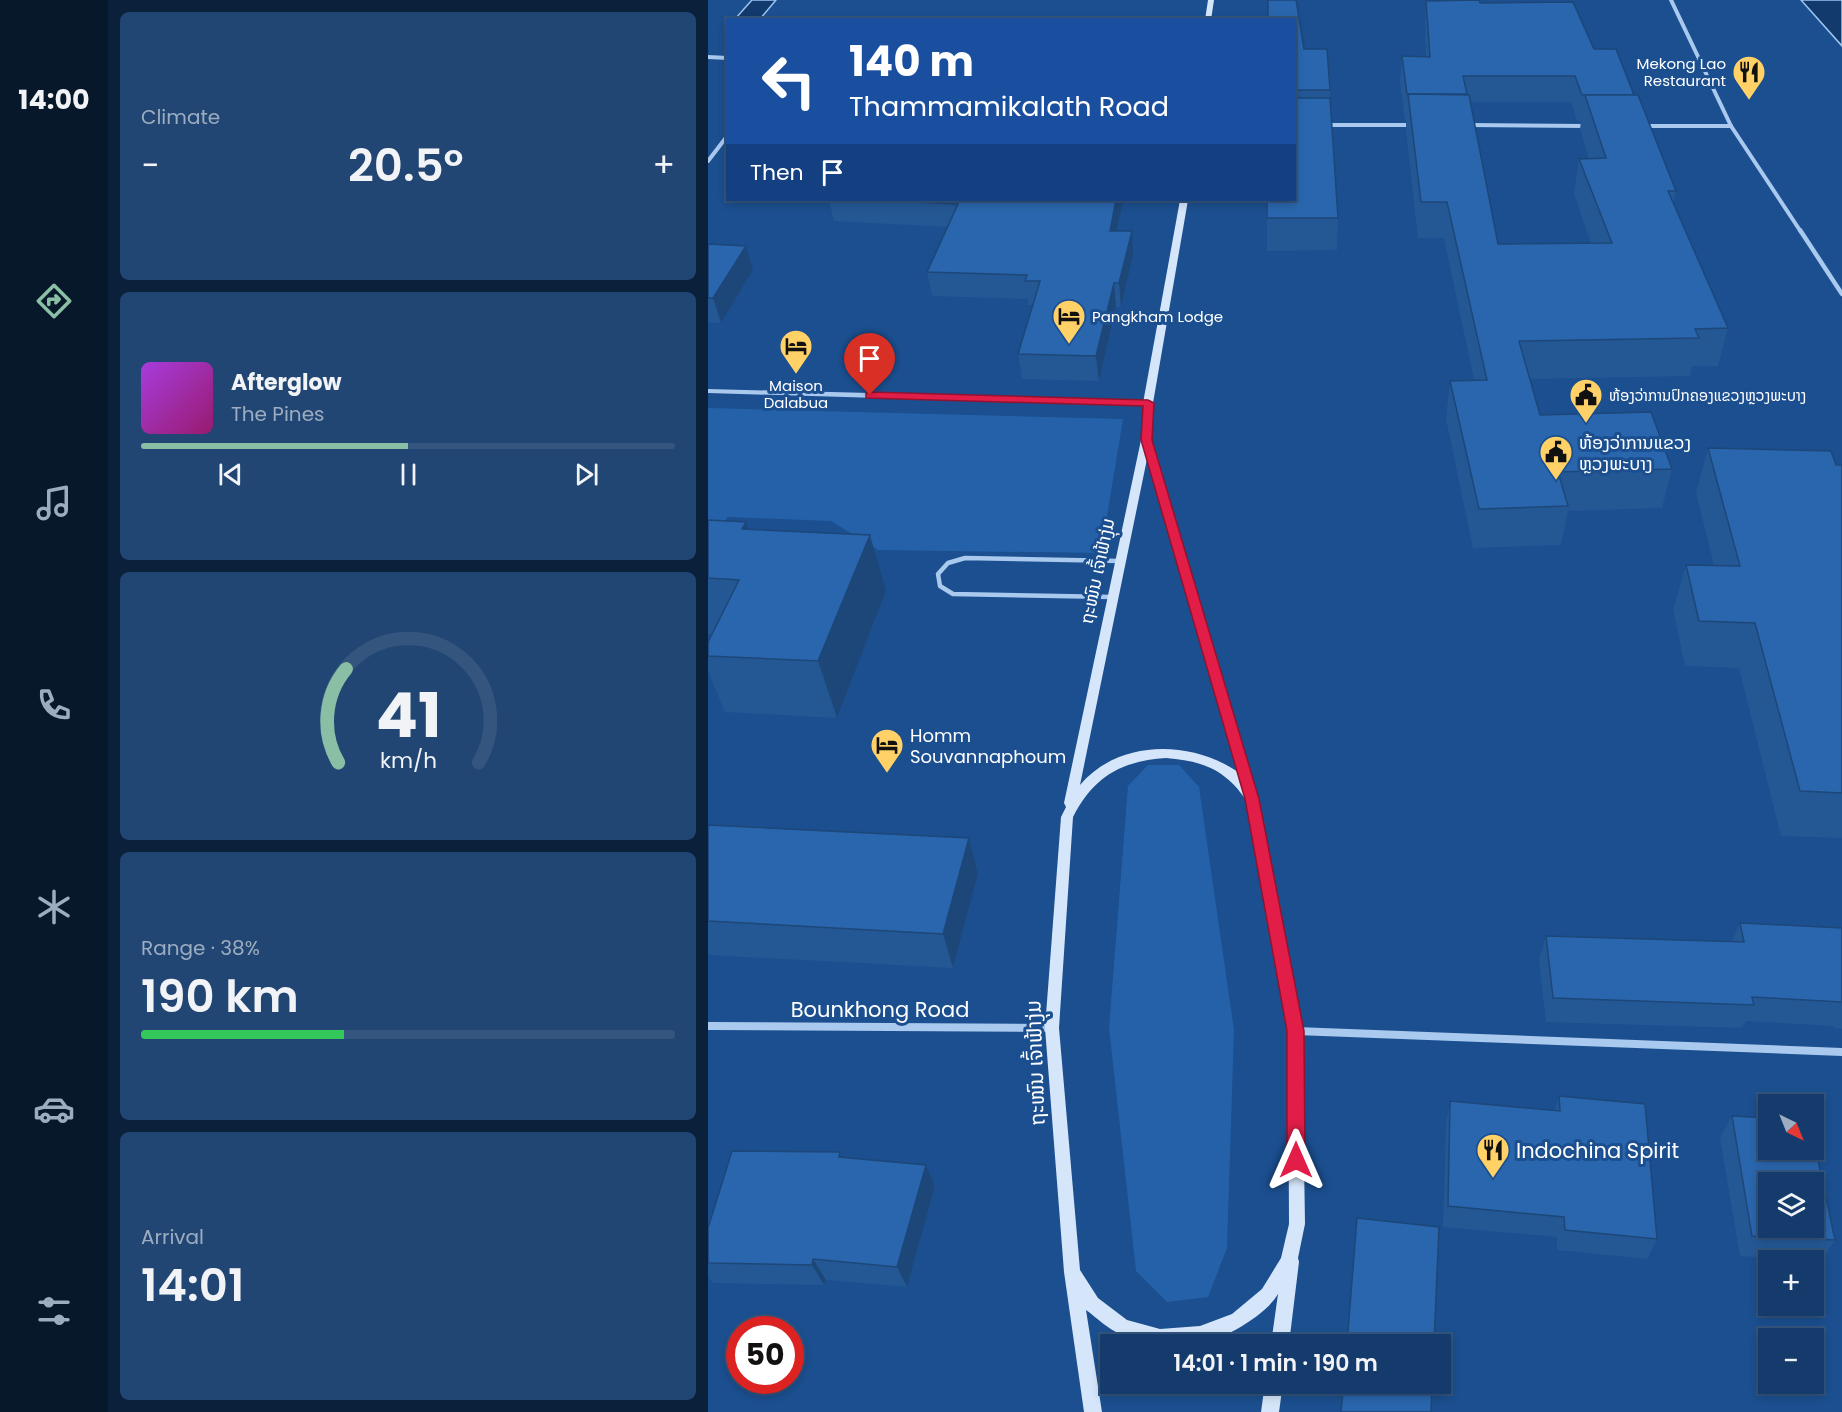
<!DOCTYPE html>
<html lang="en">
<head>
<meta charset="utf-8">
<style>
  body { margin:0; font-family:Poppins,"Noto Sans Lao",sans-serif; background:#214673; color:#f1f3f6; height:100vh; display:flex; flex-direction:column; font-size:22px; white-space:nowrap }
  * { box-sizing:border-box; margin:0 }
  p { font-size:20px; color:#9dadc1 }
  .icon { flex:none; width:33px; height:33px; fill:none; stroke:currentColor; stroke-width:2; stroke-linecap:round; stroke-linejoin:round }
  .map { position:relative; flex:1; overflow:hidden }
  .drawer { display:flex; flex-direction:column; gap:12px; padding:12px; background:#0b203b; width:600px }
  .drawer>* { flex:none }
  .banner { position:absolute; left:18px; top:18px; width:570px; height:183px; border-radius:0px; box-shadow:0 3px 9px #0003,0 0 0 2px #33557e; background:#1a4fa0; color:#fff; overflow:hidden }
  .needle { width:39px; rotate:137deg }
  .tools { position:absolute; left:1050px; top:1094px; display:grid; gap:12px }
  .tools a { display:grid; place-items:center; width:66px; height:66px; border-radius:0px; background:#143b6b; box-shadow:0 3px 9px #0003,0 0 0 2px #33557e; font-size:30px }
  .speed { position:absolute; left:18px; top:1316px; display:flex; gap:12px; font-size:30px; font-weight:700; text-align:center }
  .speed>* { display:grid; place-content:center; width:78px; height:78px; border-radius:50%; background:#143b6b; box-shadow:0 3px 9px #0003,0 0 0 2px #33557e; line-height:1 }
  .speed .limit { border:9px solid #d22; background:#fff; color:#111 }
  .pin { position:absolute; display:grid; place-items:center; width:51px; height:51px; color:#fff; margin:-62px -26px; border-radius:50% 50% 50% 0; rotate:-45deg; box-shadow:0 0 6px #0007 }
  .pin .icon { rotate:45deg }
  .me { position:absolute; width:66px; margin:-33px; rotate:0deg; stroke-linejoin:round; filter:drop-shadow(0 0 4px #0008) }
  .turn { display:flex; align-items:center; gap:21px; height:126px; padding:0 24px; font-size:27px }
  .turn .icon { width:78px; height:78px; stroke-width:2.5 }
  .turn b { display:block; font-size:42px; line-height:51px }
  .then { display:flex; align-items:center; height:57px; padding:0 24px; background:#0003; gap:12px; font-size:22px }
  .big { font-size:45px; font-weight:600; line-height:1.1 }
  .drawer .widget { flex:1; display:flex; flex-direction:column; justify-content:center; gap:9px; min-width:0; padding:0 21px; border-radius:9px; background:#214673 }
  .drawer .dial { align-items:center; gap:0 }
  .dial svg { height:156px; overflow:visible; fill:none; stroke:#33557e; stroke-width:7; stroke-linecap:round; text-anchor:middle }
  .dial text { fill:#f1f3f6; stroke:none }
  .song { display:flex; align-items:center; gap:18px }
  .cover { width:72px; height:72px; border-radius:9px; background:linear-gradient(135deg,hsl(280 70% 55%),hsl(320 70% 35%)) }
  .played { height:6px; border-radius:3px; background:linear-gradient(90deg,#8abfa5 50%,#33557e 50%) }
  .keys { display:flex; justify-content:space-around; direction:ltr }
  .heat { display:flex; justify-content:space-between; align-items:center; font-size:33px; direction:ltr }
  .charge { height:9px; border-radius:4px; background:linear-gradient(90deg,#34c759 38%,#33557e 0) }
  .trip { position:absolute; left:392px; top:1334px; width:351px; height:60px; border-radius:0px; background:#143b6b; box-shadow:0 3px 9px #0003,0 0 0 2px #33557e; font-weight:600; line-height:60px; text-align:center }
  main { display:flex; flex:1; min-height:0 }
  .menu { display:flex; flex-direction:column; width:108px; justify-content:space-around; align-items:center; background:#08182b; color:#9dadc1 }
  .menu .icon { width:42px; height:42px }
  .menu .active { color:#8abfa5 }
  .menu b { font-size:27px; color:#f1f3f6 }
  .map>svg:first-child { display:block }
</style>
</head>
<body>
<main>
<nav class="menu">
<b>14:00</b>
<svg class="icon active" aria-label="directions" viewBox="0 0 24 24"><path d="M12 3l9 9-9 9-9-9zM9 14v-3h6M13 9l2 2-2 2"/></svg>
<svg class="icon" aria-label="music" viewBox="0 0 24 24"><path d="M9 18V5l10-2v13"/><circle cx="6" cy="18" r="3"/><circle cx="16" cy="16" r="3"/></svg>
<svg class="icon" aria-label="phone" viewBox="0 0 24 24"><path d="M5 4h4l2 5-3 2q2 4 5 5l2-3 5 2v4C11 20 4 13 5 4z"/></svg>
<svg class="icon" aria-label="climate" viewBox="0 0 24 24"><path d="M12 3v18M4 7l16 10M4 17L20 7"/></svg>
<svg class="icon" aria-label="car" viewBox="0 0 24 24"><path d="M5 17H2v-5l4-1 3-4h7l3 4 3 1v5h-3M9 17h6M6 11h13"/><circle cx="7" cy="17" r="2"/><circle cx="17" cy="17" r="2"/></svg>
<svg class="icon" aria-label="filters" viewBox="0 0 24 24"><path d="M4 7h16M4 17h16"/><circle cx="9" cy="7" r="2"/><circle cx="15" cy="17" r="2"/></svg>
</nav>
<section class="drawer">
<div class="widget"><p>Climate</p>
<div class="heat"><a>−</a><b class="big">20.5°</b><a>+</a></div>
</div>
<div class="widget">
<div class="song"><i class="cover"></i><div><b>Afterglow</b><p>The Pines</p></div></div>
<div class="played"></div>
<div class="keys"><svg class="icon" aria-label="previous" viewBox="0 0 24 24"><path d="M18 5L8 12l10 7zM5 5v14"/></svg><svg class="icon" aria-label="pause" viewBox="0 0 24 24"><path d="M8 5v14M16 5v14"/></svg><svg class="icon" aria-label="next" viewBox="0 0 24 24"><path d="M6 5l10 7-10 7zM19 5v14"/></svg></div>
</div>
<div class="widget dial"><svg viewBox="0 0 100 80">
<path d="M14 69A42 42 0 1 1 86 69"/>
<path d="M14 69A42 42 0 0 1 18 21" stroke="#8abfa5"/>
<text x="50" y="56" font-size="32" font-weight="700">41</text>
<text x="50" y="72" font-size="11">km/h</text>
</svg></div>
<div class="widget"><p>Range · 38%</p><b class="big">190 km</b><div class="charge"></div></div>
<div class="widget"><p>Arrival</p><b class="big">14:01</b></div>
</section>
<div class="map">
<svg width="1134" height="1412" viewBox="0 0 1134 1412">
  <rect width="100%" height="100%" fill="#1b4f8f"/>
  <g fill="#2461a8">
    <polygon points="0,408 415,419 393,553 170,550 123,521 19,517 0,556"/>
    <polygon points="440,765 471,765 491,787 526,1030 519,1248 500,1297 459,1302 428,1271 401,1028 420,786"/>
  </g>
  <g fill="#123a6d" stroke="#9cc4f0" stroke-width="1.5">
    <polygon points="44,0 68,0 52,19 27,19"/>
    <polygon points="1093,0 1134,0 1134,46"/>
  </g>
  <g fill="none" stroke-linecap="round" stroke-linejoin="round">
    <polyline stroke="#a9c9ee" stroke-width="4.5" points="404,597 245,594 232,586 230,574 240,563 257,558 413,561"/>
    <g stroke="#a9c9ee" stroke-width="4">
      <polyline points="963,0 1023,126 1093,232"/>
      <polyline points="0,57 20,58"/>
      <polyline points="618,125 704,125"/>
      <polyline points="759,125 878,126"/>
      <polyline points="936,126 1023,126"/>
      <polyline points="0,161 20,135"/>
    </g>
    <g stroke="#a9c9ee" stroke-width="4.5">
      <polyline points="1092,230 1134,294"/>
      <polyline points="438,440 440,403"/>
    </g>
    <g stroke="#a9c9ee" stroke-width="8">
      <polyline points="0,1026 343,1028"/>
      <polyline points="588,1031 1134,1052"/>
    </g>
    <polygon fill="#a9c9ee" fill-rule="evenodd" points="0,389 440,400 444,403 440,406 0,393"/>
    <g fill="#d6e6fa" fill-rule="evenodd">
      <polygon points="500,0 506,0 503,20 497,20"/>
      <polygon points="472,200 480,200 445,403 440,406 435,403"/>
      <path d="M438 437 444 441 547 790 546 792 550 799 594 1031 597 1224 590 1258 591 1262 581 1344H563L570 1294C557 1316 515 1340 489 1344 464 1347 435 1344 412 1334 400 1329 389 1318 378 1310L394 1412H376L356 1272 337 1028 353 817 358 807 356 803 433 440ZM439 459 530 772C483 740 411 739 372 785ZM458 758C494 761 517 769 538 800L580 1031 581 1224 573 1258 554 1289 524 1314 492 1326 452 1329 419 1320 390 1298 372 1270 351 1028 365 817C386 776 414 761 458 758Z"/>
      <polygon points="557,1383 575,1383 571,1412 553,1412"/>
    </g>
  </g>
  <g fill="#245895" fill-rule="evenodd">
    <path d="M718 1 772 3 886 49 925 95 968 191 965 203 1020 328 1010 366H984L982 376 822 379 832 415 964 469 954 508 860 511 853 545 765 548 738 419 742 381 766 380 736 238H710L698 129V120H697L692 82 694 56 718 57 717 25ZM762 102H863L869 121H873L872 129 881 159H871L866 194 883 243 790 244Z"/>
    <polygon points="586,20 596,49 622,90 622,98 630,218 629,250 559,251 559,200 586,200"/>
    <polygon points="121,200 415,200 409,231 425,255 413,307 408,307 391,381 314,379 310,354 325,305 320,305 320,299 224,296 219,272 240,227 126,221"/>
    <polygon points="0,244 45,270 13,323 0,322"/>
    <polygon points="1000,448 1134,465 1134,838 1073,836 1031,668 977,666 965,610 978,565 1006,565 988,493"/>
    <polygon points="0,520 38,522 41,530 178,591 129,718 17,712 0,671 0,656 4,634 0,634"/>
    <polygon points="0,825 261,838 270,874 245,968 0,955"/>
    <polygon points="1032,923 1134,928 1134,1029 1127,1028 1126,1026 1038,1021 1034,1028 838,1022 831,960 838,936 1024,941"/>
    <polygon points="851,1096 949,1239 939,1259 849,1250 849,1237 735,1227 738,1123 742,1101 847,1110"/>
    <polygon points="1024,1116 1127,1240 1113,1261 1032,1256 1012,1138"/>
    <polygon points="134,1157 218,1165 227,1186 199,1287 118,1280 116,1285 5,1283 0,1277 0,1228"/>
  </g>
  <g fill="#1d4779">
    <polygon points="408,200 415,200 404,255 402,231"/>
    <polygon points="424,231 425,255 413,307 411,283"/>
    <polygon points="38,246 45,270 13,323 5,298"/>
    <polygon points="406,283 408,307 391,381 388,356"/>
    <polygon points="38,522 58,579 34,529"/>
    <polygon points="162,535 178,591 129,718 110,661"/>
    <polygon points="261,838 270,874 245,968 235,934"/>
    <polygon points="218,1165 227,1186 199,1287 189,1267"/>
    <polygon points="105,1259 118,1280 116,1285 104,1265"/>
  </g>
  <g fill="#2a66ad" stroke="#1d4779" stroke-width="1.5" fill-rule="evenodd">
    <polygon points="560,0 588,0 596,49 619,49 622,90 586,90 586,20 560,20"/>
    <polygon points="771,0 772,3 865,2 886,49 908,49 926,95 874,95 867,76 755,76 759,94 699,94 694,56 722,57 718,1"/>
    <polygon points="700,94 761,95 790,244 904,243 871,159 898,158 877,95 930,95 968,191 960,191 1020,328 987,329 991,338 811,341 832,415 943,412 964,469 850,472 860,506 771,509 742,381 779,380 739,202 713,202"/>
    <polygon points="586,98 622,98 630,218 559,218 559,200 586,200"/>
    <polygon points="162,200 408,200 402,231 424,231 411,283 406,283 388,356 310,354 332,281 317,281 319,275 219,272 250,204"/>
    <polygon points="0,244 38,246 5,298 0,298"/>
    <polygon points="1000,448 1123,451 1128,465 1134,465 1134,793 1092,791 1047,623 991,621 978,565 1032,566"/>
    <polygon points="0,520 38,522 34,529 162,535 110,661 0,656 0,642 31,580 0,578"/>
    <polygon points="0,825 261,838 235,934 0,921"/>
    <polygon points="1032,923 1134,928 1134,1002 1044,997 1046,1005 845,998 838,936 1036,942"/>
    <polygon points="851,1096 937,1104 949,1239 857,1230 856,1217 740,1206 742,1101 852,1111"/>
    <path d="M1024 1116 1060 1118V1149H1106V1141L1127 1240 1044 1236ZM1060 1182H1106V1227H1060Z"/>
    <polygon points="24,1151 132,1152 131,1157 218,1165 189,1267 105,1259 104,1265 0,1263 0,1228"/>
    <polygon points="649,1218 731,1227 726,1344 639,1344"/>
    <polygon points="636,1383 724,1383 723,1412 633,1412"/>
  </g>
  <polygon fill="#e11d48" stroke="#92132f" stroke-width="1.5" points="162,392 440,400 446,403 444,440 551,799 596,1031 597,1160 594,1166 588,1168 582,1166 579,1160 579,1031 537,799 433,440 435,406 158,398 158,393"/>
  <defs>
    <g id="restaurant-pin" transform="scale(1.725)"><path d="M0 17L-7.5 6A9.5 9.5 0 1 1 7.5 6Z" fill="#ffd166" stroke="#1b4f8f"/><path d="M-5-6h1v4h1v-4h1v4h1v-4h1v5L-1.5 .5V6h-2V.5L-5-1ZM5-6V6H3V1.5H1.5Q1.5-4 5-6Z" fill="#111"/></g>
    <g id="hotel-pin" transform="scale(1.725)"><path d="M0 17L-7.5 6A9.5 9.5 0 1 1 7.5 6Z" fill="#ffd166" stroke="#1b4f8f"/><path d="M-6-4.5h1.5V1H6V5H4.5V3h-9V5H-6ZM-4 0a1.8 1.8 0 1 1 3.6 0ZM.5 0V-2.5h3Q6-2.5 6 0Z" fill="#111"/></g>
    <g id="civic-pin" transform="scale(1.725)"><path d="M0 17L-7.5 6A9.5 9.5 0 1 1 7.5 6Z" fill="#ffd166" stroke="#1b4f8f"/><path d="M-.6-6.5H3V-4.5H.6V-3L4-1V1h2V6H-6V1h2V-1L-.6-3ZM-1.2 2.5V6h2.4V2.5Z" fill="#111"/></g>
  </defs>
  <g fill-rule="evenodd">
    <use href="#restaurant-pin" x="1041" y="72"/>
    <use href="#hotel-pin" x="361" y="316"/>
    <use href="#hotel-pin" x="88" y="346"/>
    <use href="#civic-pin" x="878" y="395"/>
    <use href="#civic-pin" x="848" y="452"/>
    <use href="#hotel-pin" x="179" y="745"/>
    <use href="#restaurant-pin" x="785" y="1150"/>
  </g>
  <g text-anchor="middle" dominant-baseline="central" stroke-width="6" stroke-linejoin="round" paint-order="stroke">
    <g font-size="15" fill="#fff" stroke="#1b4f8f" text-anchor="start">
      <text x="1018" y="63" text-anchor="end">Mekong Lao<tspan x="1018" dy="17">Restaurant</tspan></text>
      <text x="384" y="316">Pangkham Lodge</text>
      <text x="88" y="385" text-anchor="middle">Maison<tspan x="88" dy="17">Dalabua</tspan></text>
      <text x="901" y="395">ຫ້ອງວ່າການປົກຄອງແຂວງຫຼວງພະບາງ</text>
    </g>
    <g font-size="18" fill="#fff" stroke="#1b4f8f" text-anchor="start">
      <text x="871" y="442">ຫ້ອງວ່າການແຂວງ<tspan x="871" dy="21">ຫຼວງພະບາງ</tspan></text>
      <text x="202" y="735">Homm<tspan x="202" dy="21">Souvannaphoum</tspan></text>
    </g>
    <g font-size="18" fill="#fff" stroke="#1b4f8f">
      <text transform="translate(389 571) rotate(-78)">ຖະໜົນ ເຈົ້າຟ້າງຸ່ມ</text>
    </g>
    <g font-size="21" fill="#fff" stroke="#1b4f8f">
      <text x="172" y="1009">Bounkhong Road</text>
      <text transform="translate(327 1063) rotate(-92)">ຖະໜົນ ເຈົ້າຟ້າງຸ່ມ</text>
    </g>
    <g font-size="21" fill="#fff" stroke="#1b4f8f" text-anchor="start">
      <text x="808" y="1150">Indochina Spirit</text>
    </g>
  </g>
</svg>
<div class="tools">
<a><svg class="needle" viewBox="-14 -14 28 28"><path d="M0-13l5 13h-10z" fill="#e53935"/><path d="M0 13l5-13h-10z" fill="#9dadc1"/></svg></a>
<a><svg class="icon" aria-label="layers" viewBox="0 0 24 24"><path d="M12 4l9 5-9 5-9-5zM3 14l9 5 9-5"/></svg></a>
<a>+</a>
<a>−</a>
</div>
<div class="speed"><div class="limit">50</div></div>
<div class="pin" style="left:162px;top:395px;background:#d93025"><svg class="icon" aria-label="arrive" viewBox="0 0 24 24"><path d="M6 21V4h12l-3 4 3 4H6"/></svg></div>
<svg class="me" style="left:588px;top:1160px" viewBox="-20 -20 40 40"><path d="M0-17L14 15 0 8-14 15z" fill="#e11d48" stroke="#fff" stroke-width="4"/></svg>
<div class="trip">14:01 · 1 min · 190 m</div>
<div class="banner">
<div class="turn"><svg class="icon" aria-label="left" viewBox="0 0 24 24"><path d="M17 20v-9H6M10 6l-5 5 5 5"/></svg><div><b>140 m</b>Thammamikalath Road</div></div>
<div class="then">Then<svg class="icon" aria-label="arrive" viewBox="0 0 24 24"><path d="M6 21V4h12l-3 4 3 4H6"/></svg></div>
</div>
</div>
</main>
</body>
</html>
